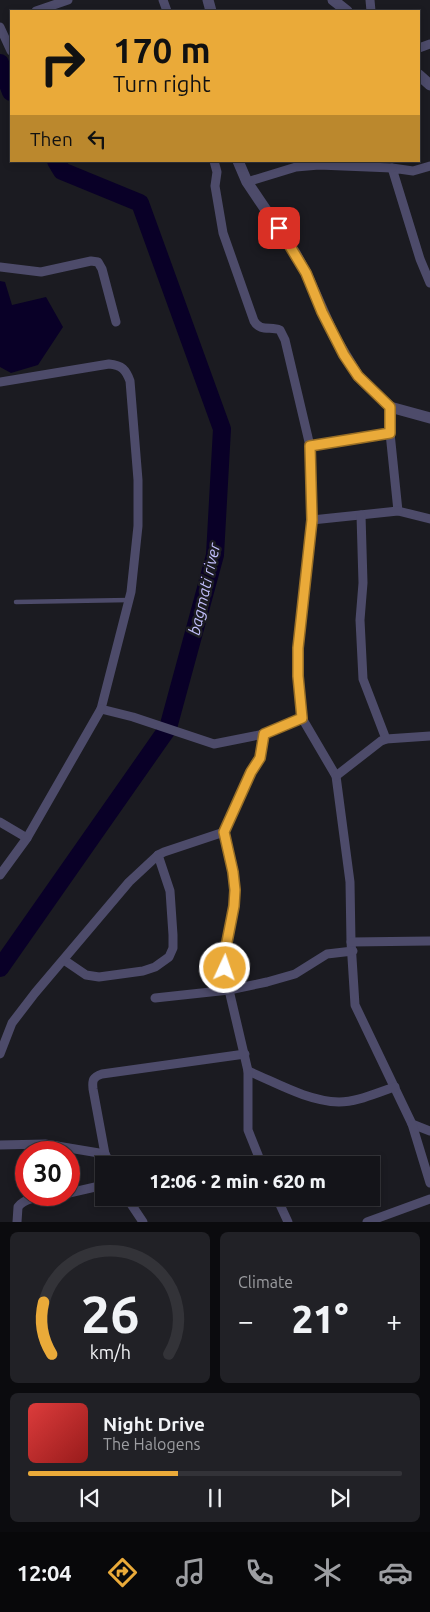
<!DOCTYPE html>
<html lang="en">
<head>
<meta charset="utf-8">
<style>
  body { margin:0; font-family:Ubuntu,sans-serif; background:#212126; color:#f1f3f6; height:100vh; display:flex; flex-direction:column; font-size:19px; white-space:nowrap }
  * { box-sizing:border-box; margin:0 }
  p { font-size:16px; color:#9d9ea2 }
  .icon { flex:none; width:28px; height:28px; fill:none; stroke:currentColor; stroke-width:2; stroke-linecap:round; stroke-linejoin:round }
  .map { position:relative; height:1222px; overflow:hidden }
  .sheet { display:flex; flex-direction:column; gap:10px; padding:10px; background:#0b0b0e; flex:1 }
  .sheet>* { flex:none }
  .top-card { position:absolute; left:10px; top:10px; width:410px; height:152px; border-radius:0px; box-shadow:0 2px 8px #0003,0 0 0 1px #333338; background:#eaaa39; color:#111; overflow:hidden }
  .speed { position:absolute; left:15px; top:1141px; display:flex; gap:10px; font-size:25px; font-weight:700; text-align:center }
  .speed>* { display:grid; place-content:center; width:65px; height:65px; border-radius:50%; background:#141419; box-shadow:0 2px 8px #0003,0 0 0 1px #333338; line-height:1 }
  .speed .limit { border:8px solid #d22; background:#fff; color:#111 }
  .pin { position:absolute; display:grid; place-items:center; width:42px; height:42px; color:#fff; margin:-21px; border-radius:10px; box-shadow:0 2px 8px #0006 }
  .me { position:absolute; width:55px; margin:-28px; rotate:3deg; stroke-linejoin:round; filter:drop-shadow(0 0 4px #0008) }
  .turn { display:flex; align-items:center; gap:18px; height:105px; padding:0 20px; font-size:22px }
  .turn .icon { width:65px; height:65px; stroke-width:2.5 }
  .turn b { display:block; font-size:35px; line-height:42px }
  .then { display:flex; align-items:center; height:48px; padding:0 20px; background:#0003; gap:10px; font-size:19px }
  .big { font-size:38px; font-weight:800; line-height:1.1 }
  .sheet .widget { flex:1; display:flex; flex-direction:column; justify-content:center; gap:8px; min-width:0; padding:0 18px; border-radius:8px; background:#212126 }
  .sheet .dial { align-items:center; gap:0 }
  .dial svg { height:130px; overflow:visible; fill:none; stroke:#333338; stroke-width:7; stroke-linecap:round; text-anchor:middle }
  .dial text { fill:#f1f3f6; stroke:none }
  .song { display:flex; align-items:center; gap:15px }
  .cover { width:60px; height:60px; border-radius:8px; background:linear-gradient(135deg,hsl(0 70% 55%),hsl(0 70% 35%)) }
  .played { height:5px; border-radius:2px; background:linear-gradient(90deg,#eaaa39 40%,#333338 40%) }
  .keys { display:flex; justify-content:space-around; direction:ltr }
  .heat { display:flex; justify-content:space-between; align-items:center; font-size:28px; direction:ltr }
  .sheet .tiles { flex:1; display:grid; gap:10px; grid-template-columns:1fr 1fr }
  .widget:last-child { grid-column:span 2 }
  .trip { position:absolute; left:95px; top:1156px; width:285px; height:50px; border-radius:0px; background:#141419; box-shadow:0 2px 8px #0003,0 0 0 1px #333338; font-weight:800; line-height:50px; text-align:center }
  .tabs { display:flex; height:80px; justify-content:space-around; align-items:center; background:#08080a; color:#9d9ea2 }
  .tabs .icon { width:35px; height:35px }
  .tabs .active { color:#eaaa39 }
  .tabs b { font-size:22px; color:#f1f3f6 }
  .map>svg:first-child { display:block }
</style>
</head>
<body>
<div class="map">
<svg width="430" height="1222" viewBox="0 0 430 1222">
  <rect width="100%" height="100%" fill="#1b1b21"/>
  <polygon fill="#090027" points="0,281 5,282 12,305 46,297 63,327 38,365 11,373 0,367"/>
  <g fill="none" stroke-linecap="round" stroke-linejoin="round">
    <g stroke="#090027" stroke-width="18">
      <polyline points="0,63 11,92"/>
      <polyline points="0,968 168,728 215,555 222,429 140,203 62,171 56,161"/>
    </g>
    <polyline stroke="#4d4b6a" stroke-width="4.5" points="16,602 129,600"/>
    <g stroke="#4d4b6a" stroke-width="9">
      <polyline points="163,0 167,11"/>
      <polyline points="370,0 371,11"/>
      <polyline points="36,11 68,0"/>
      <polyline points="0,27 11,51"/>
      <polyline points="419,48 430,44"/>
      <path d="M214 161 217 172 215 186 223 233 254 321C260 332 271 326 280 330L285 340 310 446 312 520"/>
      <polyline points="430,166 413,171 392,168 420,259 430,283"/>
      <polyline points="247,182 296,167 319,165 392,168"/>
      <polyline points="0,267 41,272 91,261 98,262 102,269 116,322"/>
      <path d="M0 382 109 364C122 365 126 370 130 381L138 480V526L131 592 101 709 133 717 214 744 264 734 302 718"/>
      <polyline points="390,407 390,433 398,511 430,519"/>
      <polyline points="310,446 390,433"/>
      <polyline points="398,511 312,520 298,648 297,676 302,718 336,776 350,882 351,942 355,1005 412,1124 430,1131"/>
      <polyline points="361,515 363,583 360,620 363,679 386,739"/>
      <polyline points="336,776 381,741 386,739 430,736"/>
      <polyline points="0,822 27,838"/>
      <polyline points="0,875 27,838 101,709"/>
      <polyline points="351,942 430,941"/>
      <polyline points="64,960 86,975 99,977 143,971 155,967 169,957 173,948 173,935 170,891 158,855"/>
      <polyline points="155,998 229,990 267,982 295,974 327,954 353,951"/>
      <polyline points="0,1054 12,1023 35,993 129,882 158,855 164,852 224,832"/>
      <path d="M248 1071C277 1083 307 1101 339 1102 358 1102 378 1092 395 1087"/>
      <polyline points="412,1124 430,1183"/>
      <polyline points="0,1145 45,1144 105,1154 111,1165"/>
      <path d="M105 1154 93 1089C92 1080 93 1077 102 1074L245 1054"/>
      <polyline points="262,1165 248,1130 248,1071 229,990 225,968 226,947 234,906 235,890 233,872 224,832 251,772 260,758 264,734"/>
      <polyline points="69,1193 104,1185"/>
      <polyline points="127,1198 143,1222"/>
      <polyline points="277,1198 288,1222"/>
      <path d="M17 1222 18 1207C26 1196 45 1197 58 1195"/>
      <polyline points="367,1222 430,1199"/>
    </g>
    <g stroke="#4d4b6a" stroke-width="11">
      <polyline points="208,0 211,11"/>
      <polyline points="333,0 347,11"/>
      <polyline points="419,75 430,85"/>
      <polyline points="238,161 247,182 295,253 306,273 334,336 358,376 390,407 430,418"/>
    </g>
  </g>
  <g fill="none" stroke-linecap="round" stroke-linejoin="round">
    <g stroke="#986e25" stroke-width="12">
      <polyline id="route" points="225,968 226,947 234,906 235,890 233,872 224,832 251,772 260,758 264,734 302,718 298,676 298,648 312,520 310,446 390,433 390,407 358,376 344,355 322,312 306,273 279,228"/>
    </g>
    <use href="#route" stroke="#eaaa39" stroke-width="9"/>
  </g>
  <g text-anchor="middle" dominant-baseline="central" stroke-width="5" stroke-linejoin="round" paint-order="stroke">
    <g font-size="16" font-style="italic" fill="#c2bffc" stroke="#1b1b21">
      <text transform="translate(204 589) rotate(-77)">bagmati river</text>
    </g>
  </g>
</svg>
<div class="speed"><div class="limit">30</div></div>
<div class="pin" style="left:279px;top:228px;background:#d93025"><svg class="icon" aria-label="arrive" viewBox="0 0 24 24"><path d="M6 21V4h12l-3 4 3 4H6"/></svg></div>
<svg class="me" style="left:225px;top:968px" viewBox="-20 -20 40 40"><circle r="17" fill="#eaaa39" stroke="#fff" stroke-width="3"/><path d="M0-11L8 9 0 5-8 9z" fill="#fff"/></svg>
<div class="trip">12:06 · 2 min · 620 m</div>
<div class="top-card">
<div class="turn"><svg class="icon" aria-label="right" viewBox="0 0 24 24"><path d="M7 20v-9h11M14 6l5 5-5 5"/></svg><div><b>170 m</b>Turn right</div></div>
<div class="then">Then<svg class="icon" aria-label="left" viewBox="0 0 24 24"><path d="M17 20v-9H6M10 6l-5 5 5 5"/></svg></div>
</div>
</div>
<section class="sheet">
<div class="tiles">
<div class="widget dial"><svg viewBox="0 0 100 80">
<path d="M14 69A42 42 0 1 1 86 69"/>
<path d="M14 69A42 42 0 0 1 9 37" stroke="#eaaa39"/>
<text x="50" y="56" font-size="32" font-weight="700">26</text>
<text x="50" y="72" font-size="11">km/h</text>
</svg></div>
<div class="widget"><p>Climate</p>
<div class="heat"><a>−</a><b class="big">21°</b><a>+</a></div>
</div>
<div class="widget">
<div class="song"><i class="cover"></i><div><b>Night Drive</b><p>The Halogens</p></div></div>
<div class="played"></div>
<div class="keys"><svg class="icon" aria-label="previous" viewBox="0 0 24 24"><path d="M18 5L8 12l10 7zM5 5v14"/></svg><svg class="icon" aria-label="pause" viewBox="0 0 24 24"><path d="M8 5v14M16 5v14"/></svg><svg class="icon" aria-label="next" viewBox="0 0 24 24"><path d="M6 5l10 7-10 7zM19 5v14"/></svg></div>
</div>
</div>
</section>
<nav class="tabs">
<b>12:04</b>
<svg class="icon active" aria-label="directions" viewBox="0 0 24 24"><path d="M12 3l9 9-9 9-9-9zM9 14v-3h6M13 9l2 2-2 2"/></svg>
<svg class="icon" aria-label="music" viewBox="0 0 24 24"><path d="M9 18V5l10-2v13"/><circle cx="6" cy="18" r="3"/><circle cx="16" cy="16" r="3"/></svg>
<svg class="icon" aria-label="phone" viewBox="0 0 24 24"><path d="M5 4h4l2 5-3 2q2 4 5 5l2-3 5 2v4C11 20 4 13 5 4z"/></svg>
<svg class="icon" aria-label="climate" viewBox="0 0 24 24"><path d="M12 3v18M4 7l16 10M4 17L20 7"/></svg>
<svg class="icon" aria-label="car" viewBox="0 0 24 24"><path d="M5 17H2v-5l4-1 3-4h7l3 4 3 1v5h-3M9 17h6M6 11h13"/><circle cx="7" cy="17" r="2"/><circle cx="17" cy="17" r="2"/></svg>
</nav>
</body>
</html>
